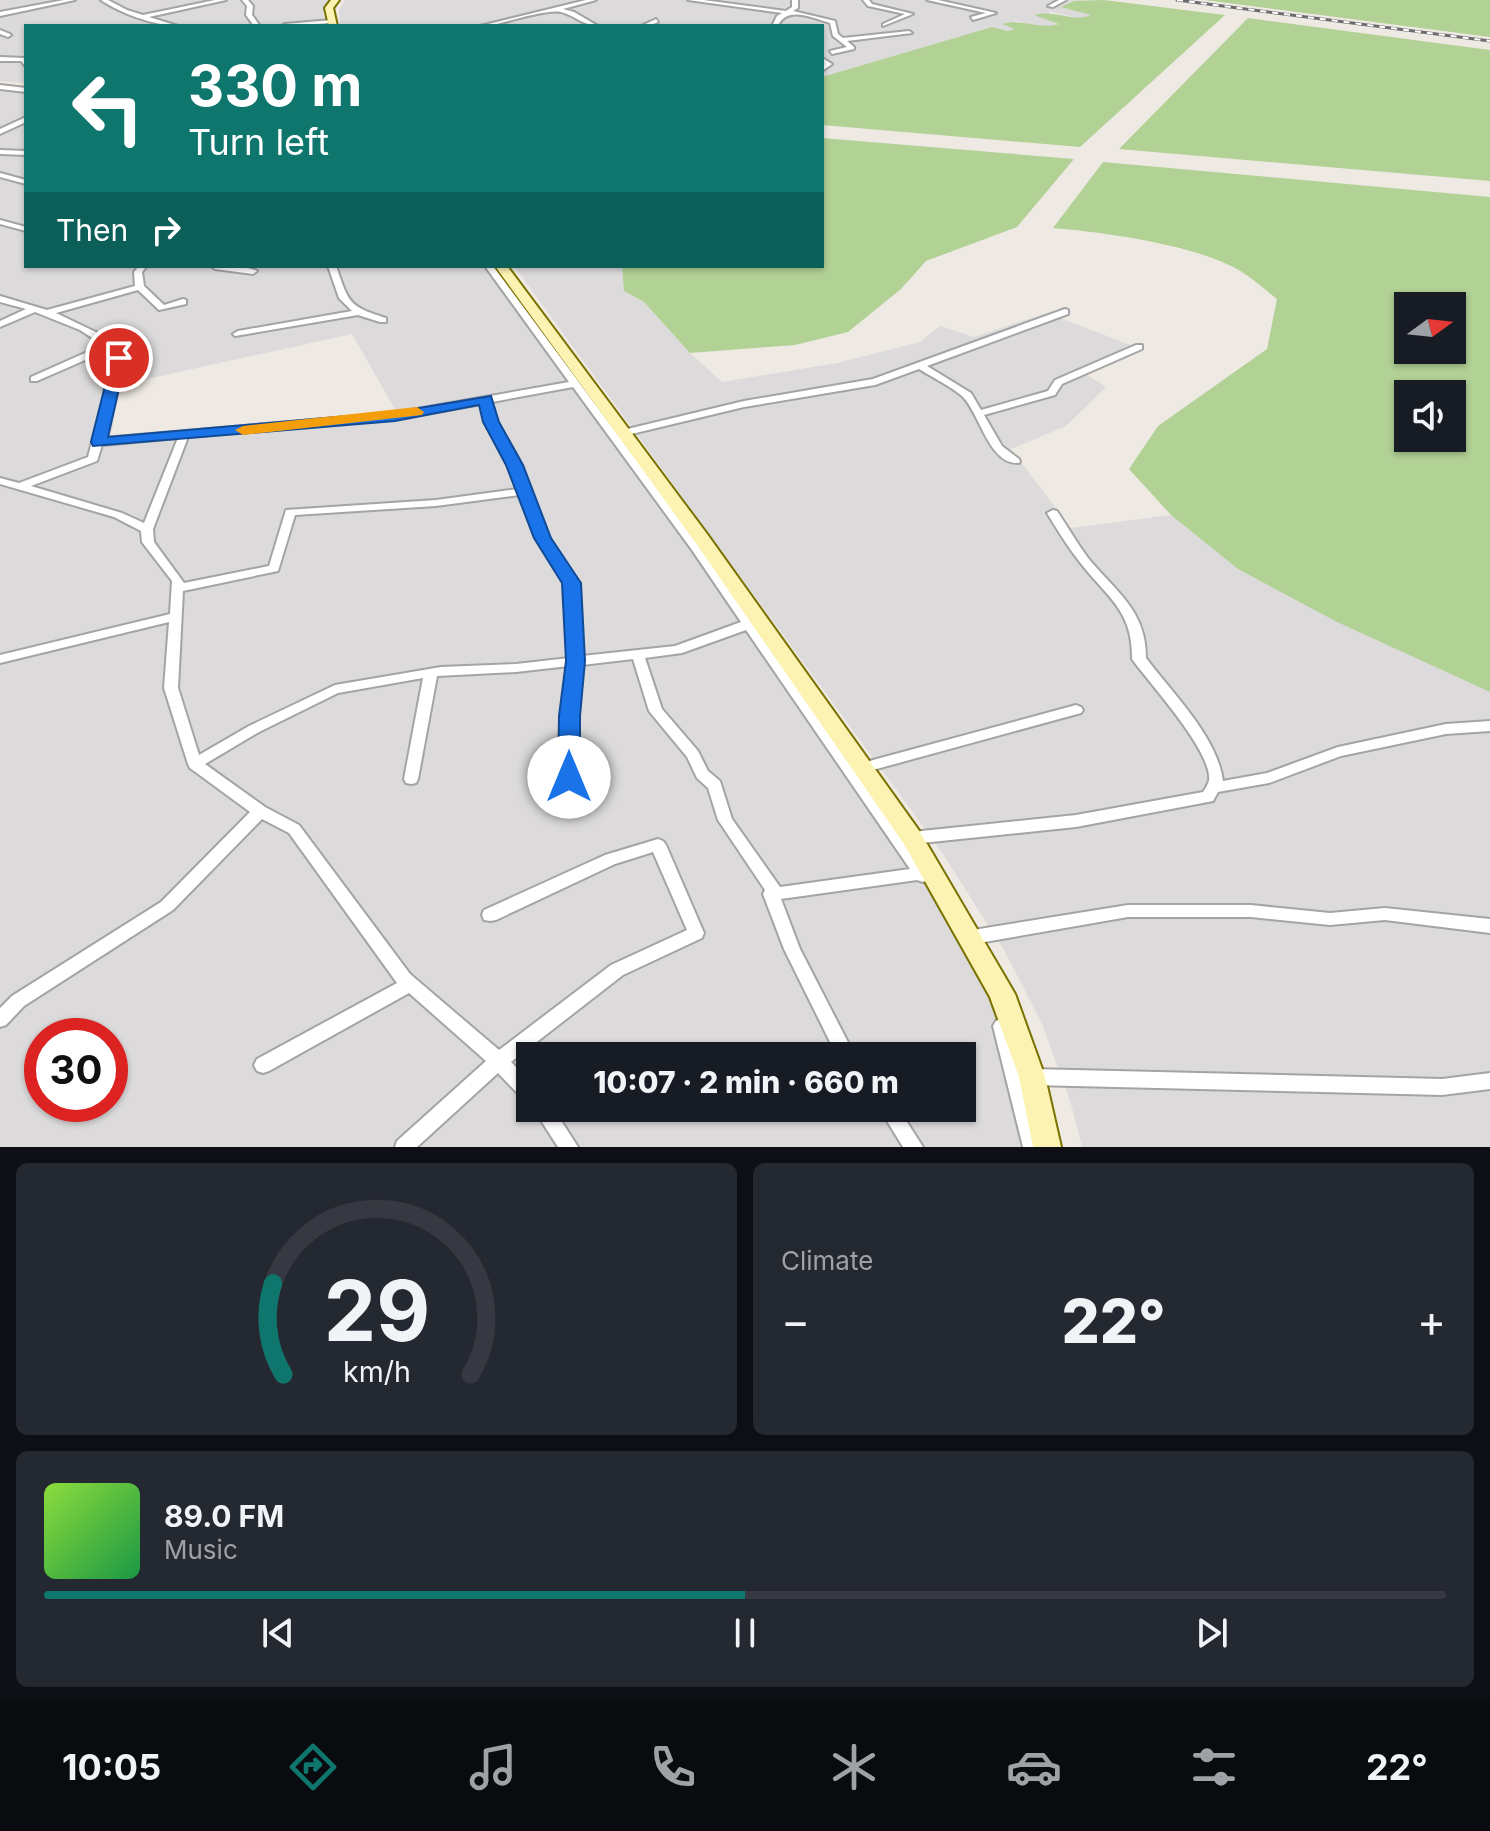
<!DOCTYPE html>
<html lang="en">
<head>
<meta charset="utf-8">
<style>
  body { margin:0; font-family:Inter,sans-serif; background:#242831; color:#f1f3f6; height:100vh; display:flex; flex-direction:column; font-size:30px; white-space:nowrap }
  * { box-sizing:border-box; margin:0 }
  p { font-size:26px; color:#9ea1a6 }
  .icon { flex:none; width:44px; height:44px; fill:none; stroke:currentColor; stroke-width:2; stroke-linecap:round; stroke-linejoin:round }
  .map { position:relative; height:1147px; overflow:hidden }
  .panel { display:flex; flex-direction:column; gap:16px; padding:16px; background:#0d0f14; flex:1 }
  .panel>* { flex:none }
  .hud { position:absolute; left:24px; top:24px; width:800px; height:244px; border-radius:0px; box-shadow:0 2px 6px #0004; background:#0f766e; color:#fff; overflow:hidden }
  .needle { width:52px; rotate:75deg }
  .buttons { position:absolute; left:1394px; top:292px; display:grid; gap:16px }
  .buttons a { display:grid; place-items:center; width:72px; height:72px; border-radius:0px; background:#171b24; box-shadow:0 2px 6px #0004; font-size:40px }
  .speed { position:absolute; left:24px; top:1018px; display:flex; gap:16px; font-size:40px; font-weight:700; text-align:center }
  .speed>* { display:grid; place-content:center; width:104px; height:104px; border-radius:50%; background:#171b24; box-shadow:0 2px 6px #0004; line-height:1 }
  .speed .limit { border:12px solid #d22; background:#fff; color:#111 }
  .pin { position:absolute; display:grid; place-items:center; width:68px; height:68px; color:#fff; margin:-34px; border:4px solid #fff; border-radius:50%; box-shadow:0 2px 8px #0007 }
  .me { position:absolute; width:88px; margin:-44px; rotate:0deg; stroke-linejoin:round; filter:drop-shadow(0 0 6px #0008) }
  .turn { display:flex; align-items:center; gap:28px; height:168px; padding:0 32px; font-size:36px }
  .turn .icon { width:104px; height:104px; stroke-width:2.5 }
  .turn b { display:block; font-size:56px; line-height:68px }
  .then { display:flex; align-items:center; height:76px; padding:0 32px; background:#0003; gap:16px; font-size:30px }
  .big { font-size:60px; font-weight:800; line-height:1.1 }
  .panel .card { flex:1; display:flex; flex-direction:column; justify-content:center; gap:12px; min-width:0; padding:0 28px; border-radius:12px; background:#242831 }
  .panel .dial { align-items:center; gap:0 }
  .dial svg { height:208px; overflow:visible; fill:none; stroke:#363941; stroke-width:7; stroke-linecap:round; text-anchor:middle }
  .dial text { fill:#f1f3f6; stroke:none }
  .song { display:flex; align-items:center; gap:24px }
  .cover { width:96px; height:96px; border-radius:12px; background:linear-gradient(135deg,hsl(90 70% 55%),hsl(140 70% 35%)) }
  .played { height:8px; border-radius:4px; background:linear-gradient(90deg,#0f766e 50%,#363941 50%) }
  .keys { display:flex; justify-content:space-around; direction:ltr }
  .heat { display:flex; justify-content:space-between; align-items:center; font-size:44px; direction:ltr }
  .panel .tiles { flex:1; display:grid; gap:16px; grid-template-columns:1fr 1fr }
  .card:last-child { grid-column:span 2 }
  .trip { position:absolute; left:516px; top:1042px; width:460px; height:80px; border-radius:0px; background:#171b24; box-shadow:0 2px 6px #0004; font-weight:800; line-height:80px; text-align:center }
  .dock { display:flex; height:128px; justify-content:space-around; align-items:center; background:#090b0e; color:#9ea1a6 }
  .dock .icon { width:56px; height:56px }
  .dock .on { color:#0f766e }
  .dock b { font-size:36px; color:#f1f3f6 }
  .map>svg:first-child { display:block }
</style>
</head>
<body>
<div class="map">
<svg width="1490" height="1147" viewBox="0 0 1490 1147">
  <rect width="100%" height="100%" fill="#efe9e3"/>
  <g fill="#dcdadb" fill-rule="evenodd">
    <polygon points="0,0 329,0 323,12 326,26 26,26 26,83 0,81"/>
    <polygon points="345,0 1104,0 1074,1 1062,7 1092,15 1082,19 1048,11 1060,23 1044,28 1014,20 1017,28 1008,31 992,27 822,77 822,26 340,26 339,10"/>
    <path d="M0 87 26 90V266H489L932 889 975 957 999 1017 1032 1147H0ZM352 334 396 411 111 436 120 385ZM42 1036H110V1104H42ZM530 1056H962V1108H530Z"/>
    <polygon points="514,266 622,266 624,291 644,302 690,353 722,382 837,363 920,342 940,326 974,337 1047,313 1133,346 1087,375 1106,387 1066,426 1011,449 1071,528 1171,515 1238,569 1337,622 1490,692 1490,1147 1082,1147 1070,1100 1042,1024 1004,950 941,851"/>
  </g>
  <g fill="#b1d195" fill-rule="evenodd">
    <path d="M1104 0 1225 15 1080 147 822 125V77L992 27 1008 31 1015 29 1002 24C1022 18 1038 30 1059 24L1034 15C1055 9 1074 23 1091 15L1061 7 1074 1Z"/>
    <polygon points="1205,0 1490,0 1490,37 1243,5"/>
    <polygon points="1248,18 1490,50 1490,181 1119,149"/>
    <polygon points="822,138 1074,159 1017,227 926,261 901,289 848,332 795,345 690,353 644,302 624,291 622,266 822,266"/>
    <path d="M1103 162 1490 197V692L1337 622 1238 569 1171 515 1129 469 1158 426 1267 349 1277 299C1266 290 1254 280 1242 272 1199 245 1103 232 1053 228ZM1452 306V350H1408V306ZM1408 394H1452V438H1408Z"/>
  </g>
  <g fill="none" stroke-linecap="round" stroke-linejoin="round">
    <g stroke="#a4a4a4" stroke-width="4">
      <g id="street">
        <polygon points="64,0 75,0 0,16 0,12"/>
        <path d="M101 0H108L127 10 143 15 215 0H226L149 17 178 26C155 26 120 13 101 0Z"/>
        <polygon points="242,0 248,0 253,6 252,15 260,26 254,26 246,15 247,6"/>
        <path d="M586 0H596L563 9 574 12 598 26C584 26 574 15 561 12 547 9 506 22 490 26H480Z"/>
        <path d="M688 0H703L786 11 792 7V0H798V8L793 11 835 21 838 34 843 38 909 31 912 33 847 41 854 47V49L832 54 830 51 847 47 833 36 830 23C813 18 787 5 778 26H772L777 16 782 13Z"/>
        <polygon points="863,0 869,0 872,4 913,14 883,26 883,24 905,14 868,6"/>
        <polygon points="927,0 938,0 996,13 973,20 971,17 986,13"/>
        <polygon points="1059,0 1066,0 1053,7 1048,6"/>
        <polygon points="656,19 658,22 649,26 641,26"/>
        <polygon points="332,20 334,23 282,26 285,24"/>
        <polygon points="0,30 10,34 11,35 8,37 0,34"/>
        <polygon points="0,57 25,58 26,67 21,61 0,61"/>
        <polygon points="822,58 832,64 822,71 822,66 825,64 822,62"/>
        <polygon points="0,85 26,88 26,92 0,89"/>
        <polygon points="26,117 26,122 0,134 0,129"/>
        <polygon points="0,150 26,151 26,155 0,154"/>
        <polygon points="0,173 26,180 26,184 0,177"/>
        <polygon points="0,220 26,227 26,231 0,224"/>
        <path d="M139 266H147L142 272 144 286 164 305 183 299 186 300V304L159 310 138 290 56 313 102 335 114 343 124 358 103 438 395 413 569 382 485 266H493L700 546 855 767 862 763 1076 705 1081 707 1083 710 1081 713 862 773 859 772 905 838 907 834 912 832 1076 815 1203 792C1204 791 1208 784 1209 781 1213 752 1150 684 1132 659 1133 609 1106 597 1079 561 1067 546 1057 529 1047 513L1053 510 1057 511C1067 526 1077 543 1088 558 1116 592 1146 610 1146 658 1172 693 1217 736 1223 781L1267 773 1338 747 1446 724 1490 721V731L1446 734 1341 756 1269 783 1218 792 1213 801 1208 802 1076 827 912 844 908 842 931 876 928 880 923 882 917 880 781 899 800 949 855 1056H837L784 949 763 894 765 890 718 820 708 788 697 778 687 757 649 711 633 659 582 665 577 716 576 777 574 781 569 782 564 781 562 777 563 716 569 666 516 672 437 676 418 779 416 783 411 784 406 783 404 779 423 678 338 693 259 732 205 764 265 807 299 825 410 974 499 1050 611 965 687 930 653 852 615 864 496 920 490 921 484 920 482 915 484 910 605 855 658 839 663 841 666 845 704 933 702 938 623 975 511 1062 530 1081V1102L524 1100 498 1073 417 1147H395L397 1141 486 1061 409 993 269 1071 263 1073 257 1071 254 1065 257 1059 397 983 289 833 262 819 173 910 24 1006 6 1025 0 1027V1008L12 996 161 902 250 812 190 768 188 764 164 688 169 622 0 663V655L170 614 172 581 142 542 141 531 114 517 0 484V478L19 483 88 457 114 358 108 350 37 381H31V377L103 345 80 330 35 312 0 327V321L26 309 0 302V296L47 310 135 286 134 272ZM573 387 692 550 741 622 675 646 582 656 577 583 548 538 519 465 496 422 492 402ZM482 404C488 434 507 460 518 489L436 500 286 510 269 566 184 583 154 542 153 529 188 437 395 419ZM178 438 144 523 122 513 31 486 97 461 102 445ZM520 495 536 538 565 583 569 658 516 664 441 667 335 685 249 726 199 755 178 688 183 591 278 571 295 515 436 506ZM746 630 910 869 780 887 732 819 720 781 708 771 698 751 662 709 645 658 682 653Z"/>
        <path d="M211 266C226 266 244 265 257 271L253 274 215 269Z"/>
        <path d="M328 266H336C349 303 348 306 386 318V322H380L358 315 235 336 233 334 238 331 352 311 339 298Z"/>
        <path d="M1065 309 1068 310V314L927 366 971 393 981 410 1048 391 1055 380 1136 345H1142V349L1062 384 1055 395 984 415 1002 446 1019 459 1020 461 1019 463C989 465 980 414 963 397 954 388 930 376 919 369L875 385 744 407 623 436 618 433 619 431 744 401 873 379Z"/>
        <polygon points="1128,905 1251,905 1330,913 1385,908 1490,919 1490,933 1385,920 1330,925 1251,917 1128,917 973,944 967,942 965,937 967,932 973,930"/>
        <polygon points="1002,1018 1008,1021 1011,1026 1023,1076 1026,1071 1032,1069 1442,1079 1490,1073 1490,1089 1442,1095 1032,1085 1026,1083 1024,1080 1041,1147 1023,1147 993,1026 996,1021"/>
        <polygon points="533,1108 553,1108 578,1147 558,1147"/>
        <polygon points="879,1108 898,1108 923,1147 903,1147"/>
      </g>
    </g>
    <g stroke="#797100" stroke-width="4">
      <g id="secondary">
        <polygon points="331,0 339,0 333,8 337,26 329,26 325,8"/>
        <polygon points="495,266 507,266 707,534 920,832 1015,994 1045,1077 1061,1147 1033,1147 1019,1077 990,997 904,844 695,542"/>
      </g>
    </g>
    <use href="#street" fill="#fff" fill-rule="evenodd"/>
    <use href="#secondary" fill="#fcf3b3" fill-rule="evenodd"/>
    <g stroke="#6b6b6b" stroke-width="3">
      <polyline id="rail" points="1177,0 1490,41"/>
    </g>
    <use href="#rail" stroke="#fff" stroke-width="2" stroke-dasharray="6" stroke-linecap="butt"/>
  </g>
  <polygon fill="#1a73e8" stroke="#114b97" stroke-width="2" points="119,354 126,358 108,437 395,412 491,396 499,422 523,465 551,538 581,583 585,661 580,716 580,777 577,782 562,782 558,777 559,716 566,661 562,583 534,538 506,465 483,422 479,405 395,421 93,446 91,442 112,358"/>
  <polygon fill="#f59e0b" points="417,407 424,412 422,415 243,435 235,430 243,426"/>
</svg>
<div class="buttons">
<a><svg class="needle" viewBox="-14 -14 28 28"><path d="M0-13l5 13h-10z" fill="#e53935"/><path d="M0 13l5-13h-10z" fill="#9ea1a6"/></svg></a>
<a><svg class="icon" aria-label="sound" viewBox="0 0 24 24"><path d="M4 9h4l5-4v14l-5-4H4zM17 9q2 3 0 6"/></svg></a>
</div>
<div class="speed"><div class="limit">30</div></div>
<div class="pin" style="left:119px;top:358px;background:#d93025"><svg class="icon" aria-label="arrive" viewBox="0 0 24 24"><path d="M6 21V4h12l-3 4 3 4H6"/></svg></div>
<svg class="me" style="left:569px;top:777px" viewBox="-20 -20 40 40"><circle r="19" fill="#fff"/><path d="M0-13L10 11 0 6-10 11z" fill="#1a73e8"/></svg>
<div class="trip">10:07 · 2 min · 660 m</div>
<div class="hud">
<div class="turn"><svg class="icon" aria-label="left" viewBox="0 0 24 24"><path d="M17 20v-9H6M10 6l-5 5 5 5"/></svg><div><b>330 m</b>Turn left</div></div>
<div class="then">Then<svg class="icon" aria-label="right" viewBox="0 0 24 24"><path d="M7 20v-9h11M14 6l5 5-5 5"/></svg></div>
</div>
</div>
<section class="panel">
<div class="tiles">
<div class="card dial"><svg viewBox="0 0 100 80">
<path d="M14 69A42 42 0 1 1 86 69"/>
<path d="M14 69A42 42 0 0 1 10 34" stroke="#0f766e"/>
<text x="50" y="56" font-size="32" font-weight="700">29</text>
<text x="50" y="72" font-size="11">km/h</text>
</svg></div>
<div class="card"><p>Climate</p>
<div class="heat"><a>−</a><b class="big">22°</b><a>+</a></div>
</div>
<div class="card">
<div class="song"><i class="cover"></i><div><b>89.0 FM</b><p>Music</p></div></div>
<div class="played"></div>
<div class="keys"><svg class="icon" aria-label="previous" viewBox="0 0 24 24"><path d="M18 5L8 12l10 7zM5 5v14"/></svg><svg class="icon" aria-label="pause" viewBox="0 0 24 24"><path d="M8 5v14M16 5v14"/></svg><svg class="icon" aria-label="next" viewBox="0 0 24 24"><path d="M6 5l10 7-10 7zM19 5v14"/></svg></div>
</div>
</div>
</section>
<nav class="dock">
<b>10:05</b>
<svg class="icon on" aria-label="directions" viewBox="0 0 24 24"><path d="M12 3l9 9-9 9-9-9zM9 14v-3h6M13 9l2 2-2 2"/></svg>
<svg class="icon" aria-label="music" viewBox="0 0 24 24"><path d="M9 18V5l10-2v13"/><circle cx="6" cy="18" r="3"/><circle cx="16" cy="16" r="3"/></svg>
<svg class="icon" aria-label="phone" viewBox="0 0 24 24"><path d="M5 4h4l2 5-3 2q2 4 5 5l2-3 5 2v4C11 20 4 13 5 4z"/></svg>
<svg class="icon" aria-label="climate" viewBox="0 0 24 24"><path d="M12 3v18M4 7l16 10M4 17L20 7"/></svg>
<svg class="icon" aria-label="car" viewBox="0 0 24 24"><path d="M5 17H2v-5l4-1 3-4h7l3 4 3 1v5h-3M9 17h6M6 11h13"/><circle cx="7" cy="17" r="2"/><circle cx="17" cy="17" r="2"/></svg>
<svg class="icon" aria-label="filters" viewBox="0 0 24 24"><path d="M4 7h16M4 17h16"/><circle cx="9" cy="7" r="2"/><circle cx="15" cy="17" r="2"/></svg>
<b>22°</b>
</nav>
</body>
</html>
